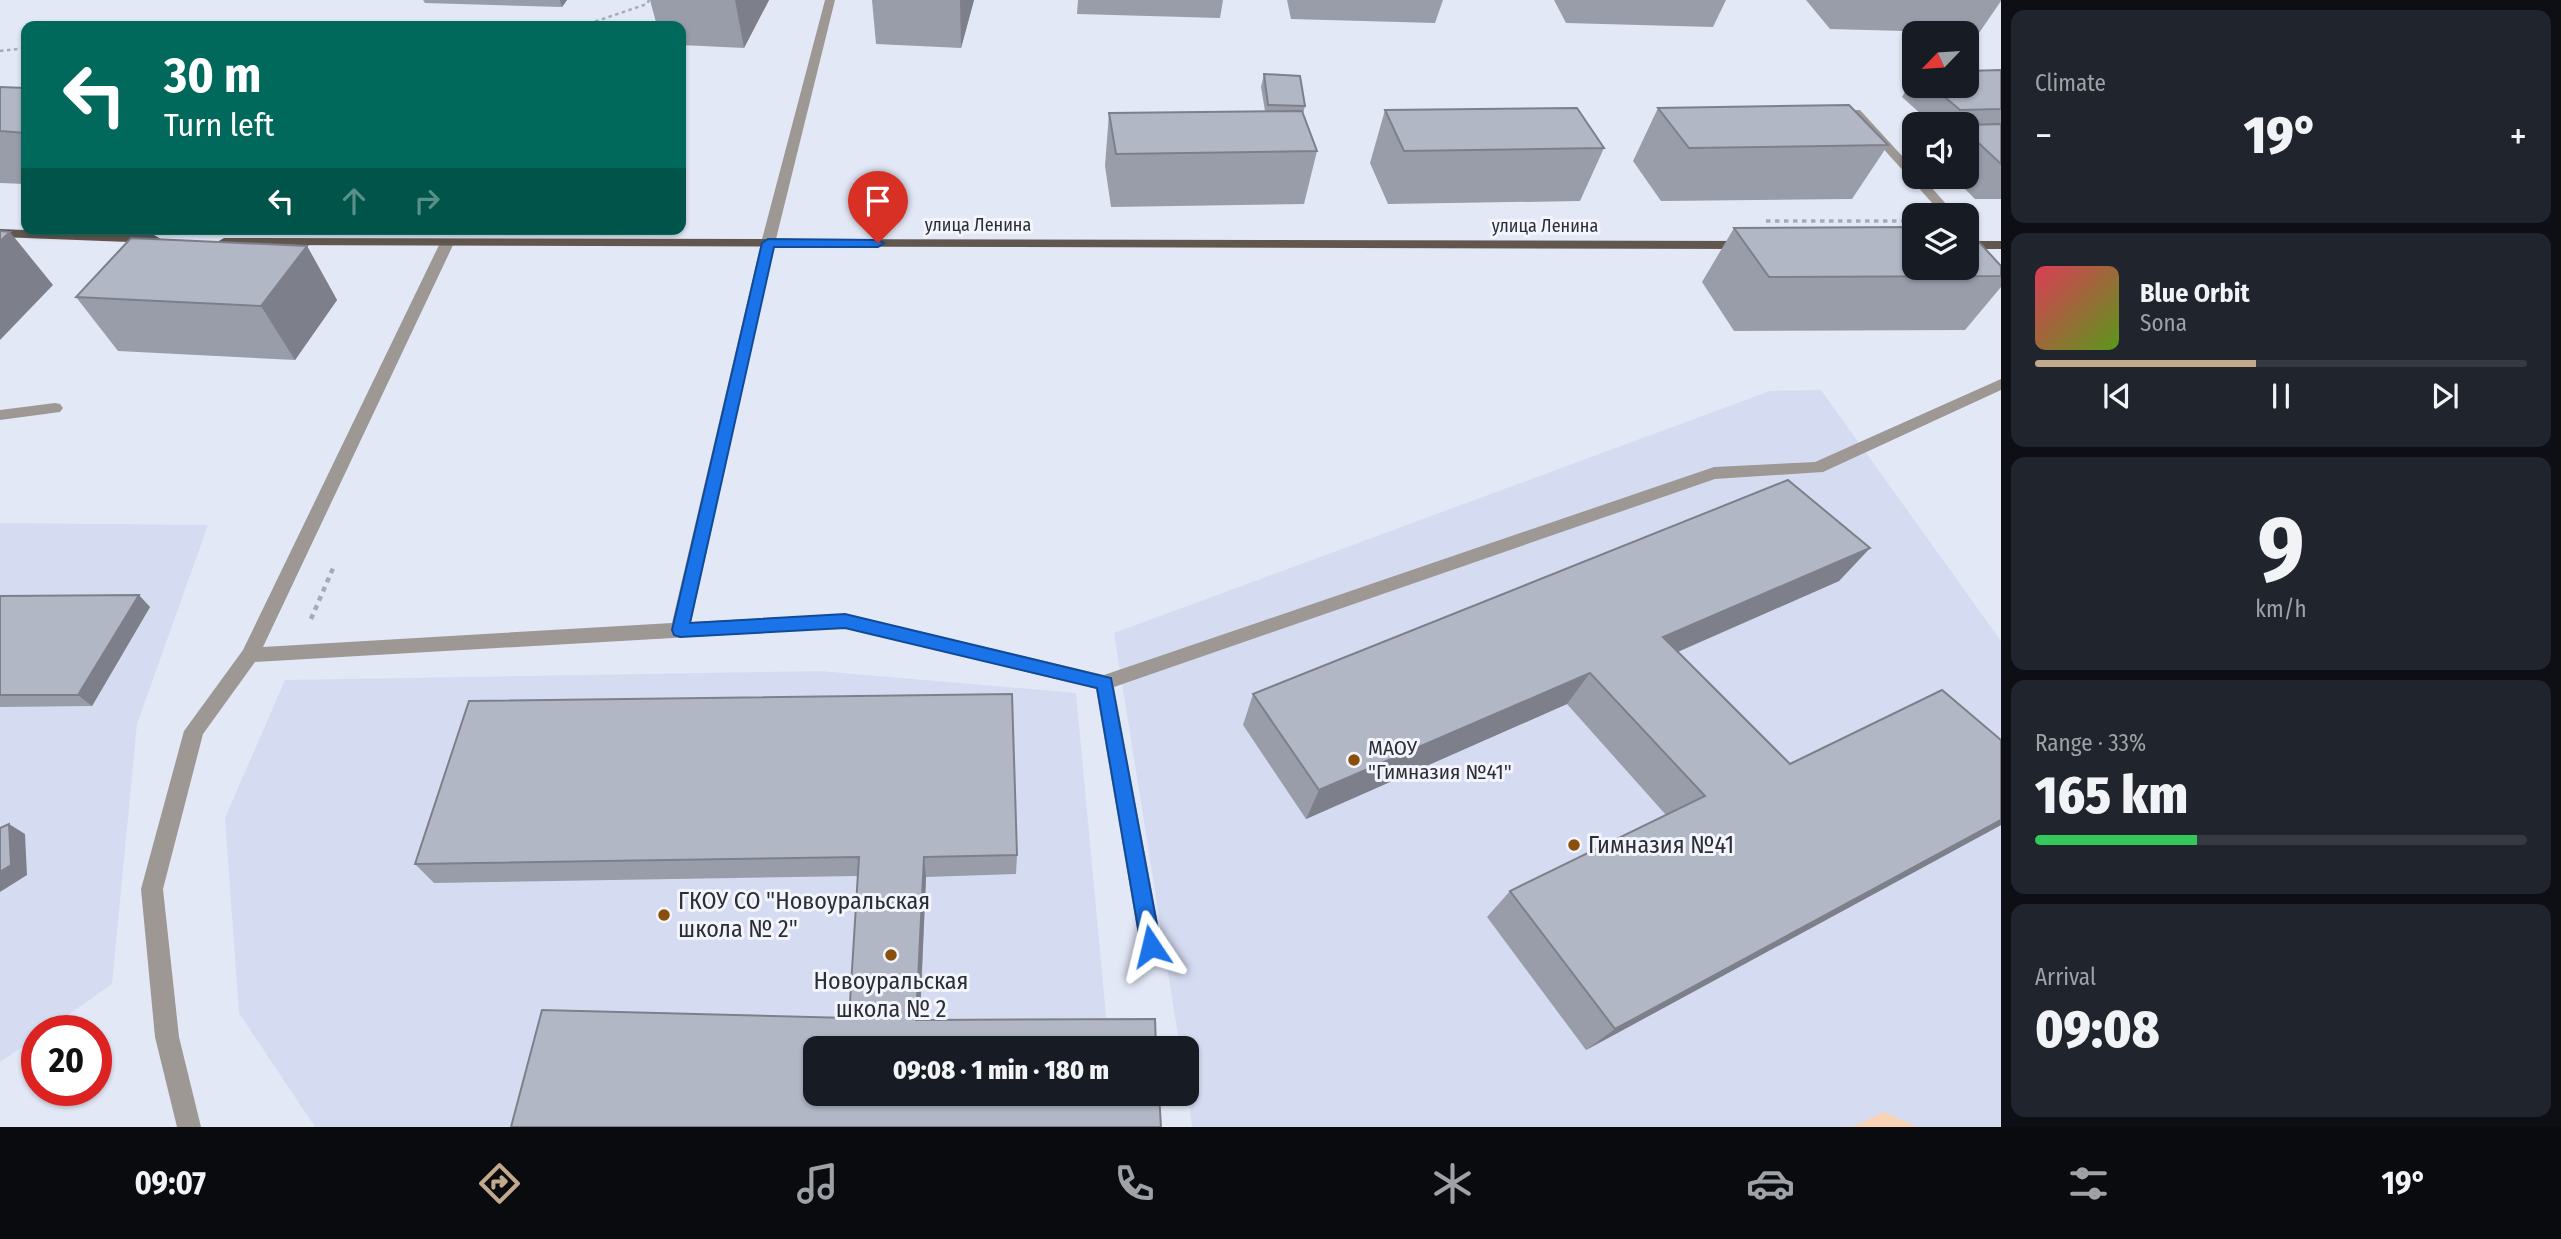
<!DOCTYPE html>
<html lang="en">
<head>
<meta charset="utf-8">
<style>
  body { margin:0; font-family:"Fira Sans Condensed",sans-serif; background:#20242c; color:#f1f3f6; height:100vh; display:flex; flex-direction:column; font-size:26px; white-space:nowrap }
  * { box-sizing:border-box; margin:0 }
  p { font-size:23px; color:#9ea1a6 }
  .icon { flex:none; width:38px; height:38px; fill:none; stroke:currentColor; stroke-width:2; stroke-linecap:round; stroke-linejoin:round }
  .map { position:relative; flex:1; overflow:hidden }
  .sheet { display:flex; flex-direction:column; gap:10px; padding:10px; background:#0d0f14; width:560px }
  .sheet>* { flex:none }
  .top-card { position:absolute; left:21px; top:21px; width:665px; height:214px; border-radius:14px; box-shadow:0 2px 5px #0004; background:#00695c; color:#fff; overflow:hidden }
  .needle { width:46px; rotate:245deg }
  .controls { position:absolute; left:1902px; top:21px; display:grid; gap:14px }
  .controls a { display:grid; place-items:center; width:77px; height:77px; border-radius:14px; background:#171b24; box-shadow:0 2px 5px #0004; font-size:35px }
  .speed { position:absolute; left:21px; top:1015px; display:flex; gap:14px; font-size:35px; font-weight:700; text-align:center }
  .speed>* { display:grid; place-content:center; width:91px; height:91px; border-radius:50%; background:#171b24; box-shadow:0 2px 5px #0004; line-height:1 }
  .speed .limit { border:10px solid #d22; background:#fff; color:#111 }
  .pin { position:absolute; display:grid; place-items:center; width:60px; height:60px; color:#fff; margin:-72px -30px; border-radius:50% 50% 50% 0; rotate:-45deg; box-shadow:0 0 7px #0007 }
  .pin .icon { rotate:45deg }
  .me { position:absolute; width:77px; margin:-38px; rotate:350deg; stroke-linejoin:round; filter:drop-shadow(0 0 5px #0008) }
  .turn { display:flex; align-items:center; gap:24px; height:147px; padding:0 28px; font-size:32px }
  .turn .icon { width:91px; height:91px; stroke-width:2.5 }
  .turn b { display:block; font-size:49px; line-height:60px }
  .lanes { display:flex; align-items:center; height:66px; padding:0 28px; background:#0003; justify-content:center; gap:35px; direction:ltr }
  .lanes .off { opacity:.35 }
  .big { font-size:52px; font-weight:800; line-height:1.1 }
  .sheet .tile { flex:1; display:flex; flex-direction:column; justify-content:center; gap:10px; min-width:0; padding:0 24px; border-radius:14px; background:#20242c }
  .sheet .dial { align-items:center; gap:0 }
  .dial b { font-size:91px; line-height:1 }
  .song { display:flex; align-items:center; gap:21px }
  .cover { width:84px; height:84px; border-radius:10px; background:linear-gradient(135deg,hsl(350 70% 55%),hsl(90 70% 35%)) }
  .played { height:7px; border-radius:4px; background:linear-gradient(90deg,#c3a98c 45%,#363941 45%) }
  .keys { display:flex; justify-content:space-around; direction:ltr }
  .heat { display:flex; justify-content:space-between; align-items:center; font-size:38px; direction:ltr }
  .charge { height:10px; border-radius:5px; background:linear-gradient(90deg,#34c759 33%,#363941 0) }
  .trip { position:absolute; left:803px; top:1036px; width:396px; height:70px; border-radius:14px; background:#171b24; box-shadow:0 2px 5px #0004; font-weight:800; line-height:70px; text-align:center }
  .tab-bar { display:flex; height:112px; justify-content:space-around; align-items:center; background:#090b0e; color:#9ea1a6 }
  .tab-bar .icon { width:49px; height:49px }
  .tab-bar .current { color:#c3a98c }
  .tab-bar b { font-size:32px; color:#f1f3f6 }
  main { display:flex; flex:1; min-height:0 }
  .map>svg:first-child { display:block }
</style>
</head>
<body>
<main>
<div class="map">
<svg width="2001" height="1127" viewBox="0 0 2001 1127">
  <rect width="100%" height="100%" fill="#e3e8f7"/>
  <g fill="#d5dcf2">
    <polygon points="1821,390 2001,641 2001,1127 1192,1127 1187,1091 1186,1048 1180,1048 1114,633 1770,391"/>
    <polygon points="0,523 208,525 137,724 112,984 45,1031 37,1031 37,1037 0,1062"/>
    <polygon points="820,671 1076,693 1109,1048 816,1048 816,1094 1117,1127 315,1127 239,1013 225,818 285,680"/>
  </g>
  <polygon fill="#f8d3b5" points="1884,1112 1918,1127 1852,1127"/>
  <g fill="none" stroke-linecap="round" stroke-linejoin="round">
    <g stroke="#a7abb6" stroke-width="2.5" stroke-dasharray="3.5 3.5" stroke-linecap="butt">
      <polyline points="582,26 647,4 649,0"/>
      <polyline points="0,51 26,48"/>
    </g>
    <polyline stroke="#a7abb6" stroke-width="3.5" stroke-dasharray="4.5 4.5" stroke-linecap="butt" points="1766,221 1912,221"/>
    <polyline stroke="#a7abb6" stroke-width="4.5" stroke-dasharray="5 5" stroke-linecap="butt" points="311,619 334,566"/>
    <g fill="#9e9894" fill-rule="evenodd">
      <polygon points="825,0 835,0 775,243 691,622 845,614 1104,675 1714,467 1815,462 2001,379 2001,390 1823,472 1715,479 1114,687 1162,946 1159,954 1151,957 1143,954 1140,946 1096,689 845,628 255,662 203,734 163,889 179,1037 201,1127 177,1127 155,1037 141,889 184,731 243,650 440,243 447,239 454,243 263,647 672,623 761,243"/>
      <polygon points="1852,110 1860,110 1914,169 1914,177 1922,177 1956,215 1943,215 1852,114"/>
      <polygon points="55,403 60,404 63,408 60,412 0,420 0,410"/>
    </g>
    <g fill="#61574f" fill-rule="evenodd">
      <polygon points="0,229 154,235 161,239 154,243 0,237"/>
      <polygon points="224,238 1746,241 1753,245 1746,249 219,245 217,242"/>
      <rect x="1967" y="241" width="34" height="8"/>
    </g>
  </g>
  <g fill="#999daa">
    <polygon points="423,0 567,0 562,7 425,3"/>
    <polygon points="650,0 769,0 744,48 681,45 681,26 657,26"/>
    <polygon points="872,0 974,0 961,48 876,44"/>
    <polygon points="1078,0 1223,0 1220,18 1077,14"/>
    <polygon points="1287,0 1443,0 1435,23 1291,19"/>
    <polygon points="1554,0 1726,0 1713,27 1566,23"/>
    <polygon points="1806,0 2001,0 2001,1 1979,33 1830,29"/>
    <polygon points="2001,70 2001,199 1975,199 1953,177 1967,177 1967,124 1932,124 1902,97 1914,77 1914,86 1967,86"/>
    <polygon points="1264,74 1305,106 1303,114 1317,151 1304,204 1111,207 1105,166 1109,113 1265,111 1261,87"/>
    <polygon points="0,87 26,88 26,184 0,183"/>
    <polygon points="1658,108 1888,145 1852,199 1661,201 1633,161"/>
    <polygon points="1385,110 1604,148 1580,201 1388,204 1370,163"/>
    <polygon points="1734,228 2001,266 2001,287 1965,330 1734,331 1702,282"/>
    <polygon points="307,246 337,300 295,360 118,351 76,297"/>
    <polygon points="1870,548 1839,581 1678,652 1790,764 2001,825 1586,1050 1487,917 1510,891 1666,815 1567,704 1306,819 1243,725 1253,694"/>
    <polygon points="0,596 150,607 92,706 0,707"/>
    <polygon points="1017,855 1016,874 926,877 920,1020 849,1018 858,876 434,883 415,864"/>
  </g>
  <g fill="#7d808b">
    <polygon points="560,0 567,0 562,7"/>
    <polygon points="735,0 769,0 744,48"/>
    <polygon points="960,0 974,0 961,48"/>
    <polygon points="10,232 53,285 0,340 0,241"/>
    <polygon points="307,246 337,300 295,360 261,306"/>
    <polygon points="1870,548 1839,581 1638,669 1663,637"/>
    <polygon points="139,595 150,607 92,706 78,695"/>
    <polygon points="1590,673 1567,704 1306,819 1319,790"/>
    <polygon points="2001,820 2001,825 1586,1050 1615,1029"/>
    <polygon points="9,824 25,834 27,875 0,892 0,872"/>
    <polygon points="924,857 926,877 919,1035 916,1020"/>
  </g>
  <g fill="#b2b7c6" stroke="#7d808b" stroke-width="2">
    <polygon points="2001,70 2001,109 1960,110 1932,86 1967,86 1967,71"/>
    <polygon points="1264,74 1300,76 1305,106 1268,105"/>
    <polygon points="0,87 26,88 26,133 0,131"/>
    <polygon points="1849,105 1888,145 1689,148 1658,108"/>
    <polygon points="1577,108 1604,148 1404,151 1385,110"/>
    <polygon points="1302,111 1317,151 1116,154 1109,113"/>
    <polygon points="2001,124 2001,164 1967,132 1967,125"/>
    <polygon points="1914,227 1914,268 1967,268 1967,229 2001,266 2001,276 1769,277 1734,228"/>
    <polygon points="0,231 10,232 0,241"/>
    <polygon points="131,238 307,246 261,306 76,297"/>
    <polygon points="1788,480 1870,548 1663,637 1790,764 1942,690 2001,740 2001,820 1615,1029 1510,891 1705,796 1590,673 1319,790 1253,694"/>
    <polygon points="139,595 78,695 0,695 0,596"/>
    <polygon points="1012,694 1017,855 924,857 916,1020 1155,1019 1156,1048 816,1048 816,1094 1159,1094 1161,1127 511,1127 542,1010 849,1018 859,857 415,864 469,701"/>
    <polygon points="9,824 11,865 0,872 0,828"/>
  </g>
  <polygon fill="#1a73e8" stroke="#114b97" stroke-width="2" points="768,239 878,240 884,243 878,247 774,247 690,623 845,614 1111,678 1161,946 1158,954 1151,956 1144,954 1141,946 1097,688 845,628 680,637 674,635 672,630 762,243"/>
  <g fill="#8a4f0b" stroke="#f2f5fe" stroke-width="2.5">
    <circle cx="1354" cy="760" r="7"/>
    <circle cx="1574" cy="845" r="7"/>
    <circle cx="664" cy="915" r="7"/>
    <circle cx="891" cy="955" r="7"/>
  </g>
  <g text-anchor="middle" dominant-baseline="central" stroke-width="6" stroke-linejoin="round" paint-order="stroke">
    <g font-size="18" fill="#2c2e33" stroke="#f2f5fe">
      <text x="978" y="225">улица Ленина</text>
      <text x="1545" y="226">улица Ленина</text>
    </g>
    <g font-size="21" fill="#2c2e33" stroke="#f2f5fe" text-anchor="start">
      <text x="1368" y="748">МАОУ<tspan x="1368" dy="24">"Гимназия №41"</tspan></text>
    </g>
    <g font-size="24" fill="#2c2e33" stroke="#f2f5fe" text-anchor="start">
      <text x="1588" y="845">Гимназия №41</text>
      <text x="678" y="901">ГКОУ СО "Новоуральская<tspan x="678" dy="28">школа № 2"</tspan></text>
      <text x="891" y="981" text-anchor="middle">Новоуральская<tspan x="891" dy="28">школа № 2</tspan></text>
    </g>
  </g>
</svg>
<div class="controls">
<a><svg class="needle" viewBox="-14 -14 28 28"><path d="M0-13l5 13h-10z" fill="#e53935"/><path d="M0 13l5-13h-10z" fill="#9ea1a6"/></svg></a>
<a><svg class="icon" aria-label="sound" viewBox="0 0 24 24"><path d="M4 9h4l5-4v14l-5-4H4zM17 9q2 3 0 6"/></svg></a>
<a><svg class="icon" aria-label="layers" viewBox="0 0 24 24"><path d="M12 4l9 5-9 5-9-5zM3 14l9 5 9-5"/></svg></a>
</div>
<div class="speed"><div class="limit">20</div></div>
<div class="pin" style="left:878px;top:243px;background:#d93025"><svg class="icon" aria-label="arrive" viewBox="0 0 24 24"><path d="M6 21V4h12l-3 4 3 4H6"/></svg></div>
<svg class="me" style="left:1151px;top:946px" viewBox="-20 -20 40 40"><path d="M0-17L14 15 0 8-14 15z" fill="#1a73e8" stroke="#fff" stroke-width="4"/></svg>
<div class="trip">09:08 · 1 min · 180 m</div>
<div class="top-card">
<div class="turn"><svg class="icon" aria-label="left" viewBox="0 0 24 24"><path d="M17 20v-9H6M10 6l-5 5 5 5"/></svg><div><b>30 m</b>Turn left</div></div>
<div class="lanes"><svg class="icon" aria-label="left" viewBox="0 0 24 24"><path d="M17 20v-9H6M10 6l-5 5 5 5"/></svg><svg class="icon off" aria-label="ahead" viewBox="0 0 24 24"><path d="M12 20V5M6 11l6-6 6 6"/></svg><svg class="icon off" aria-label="right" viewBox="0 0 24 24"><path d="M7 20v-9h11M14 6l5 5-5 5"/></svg></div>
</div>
</div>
<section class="sheet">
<div class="tile"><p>Climate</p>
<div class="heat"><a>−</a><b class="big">19°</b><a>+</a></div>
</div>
<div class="tile">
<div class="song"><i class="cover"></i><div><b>Blue Orbit</b><p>Sona</p></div></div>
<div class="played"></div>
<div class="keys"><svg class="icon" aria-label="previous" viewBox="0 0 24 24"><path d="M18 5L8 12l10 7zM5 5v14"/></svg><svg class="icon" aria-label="pause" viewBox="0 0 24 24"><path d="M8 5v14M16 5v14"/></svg><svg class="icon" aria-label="next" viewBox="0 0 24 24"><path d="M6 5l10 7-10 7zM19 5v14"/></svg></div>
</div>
<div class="tile dial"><b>9</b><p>km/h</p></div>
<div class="tile"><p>Range · 33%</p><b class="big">165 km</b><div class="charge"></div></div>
<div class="tile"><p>Arrival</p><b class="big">09:08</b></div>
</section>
</main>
<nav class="tab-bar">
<b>09:07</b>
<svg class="icon current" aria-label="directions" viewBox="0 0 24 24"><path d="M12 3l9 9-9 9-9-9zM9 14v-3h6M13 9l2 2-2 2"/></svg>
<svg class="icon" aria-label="music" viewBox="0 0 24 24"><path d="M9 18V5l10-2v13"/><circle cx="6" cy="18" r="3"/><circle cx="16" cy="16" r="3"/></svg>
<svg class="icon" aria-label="phone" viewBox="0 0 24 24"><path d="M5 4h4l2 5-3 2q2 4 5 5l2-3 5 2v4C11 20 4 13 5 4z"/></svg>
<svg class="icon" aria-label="climate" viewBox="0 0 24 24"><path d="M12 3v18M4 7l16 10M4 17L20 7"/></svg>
<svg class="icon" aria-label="car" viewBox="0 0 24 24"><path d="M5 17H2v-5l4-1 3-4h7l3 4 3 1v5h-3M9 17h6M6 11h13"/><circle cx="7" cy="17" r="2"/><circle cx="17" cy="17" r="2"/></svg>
<svg class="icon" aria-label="filters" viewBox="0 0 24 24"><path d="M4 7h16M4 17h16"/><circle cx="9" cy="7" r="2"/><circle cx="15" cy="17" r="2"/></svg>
<b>19°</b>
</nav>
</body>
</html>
